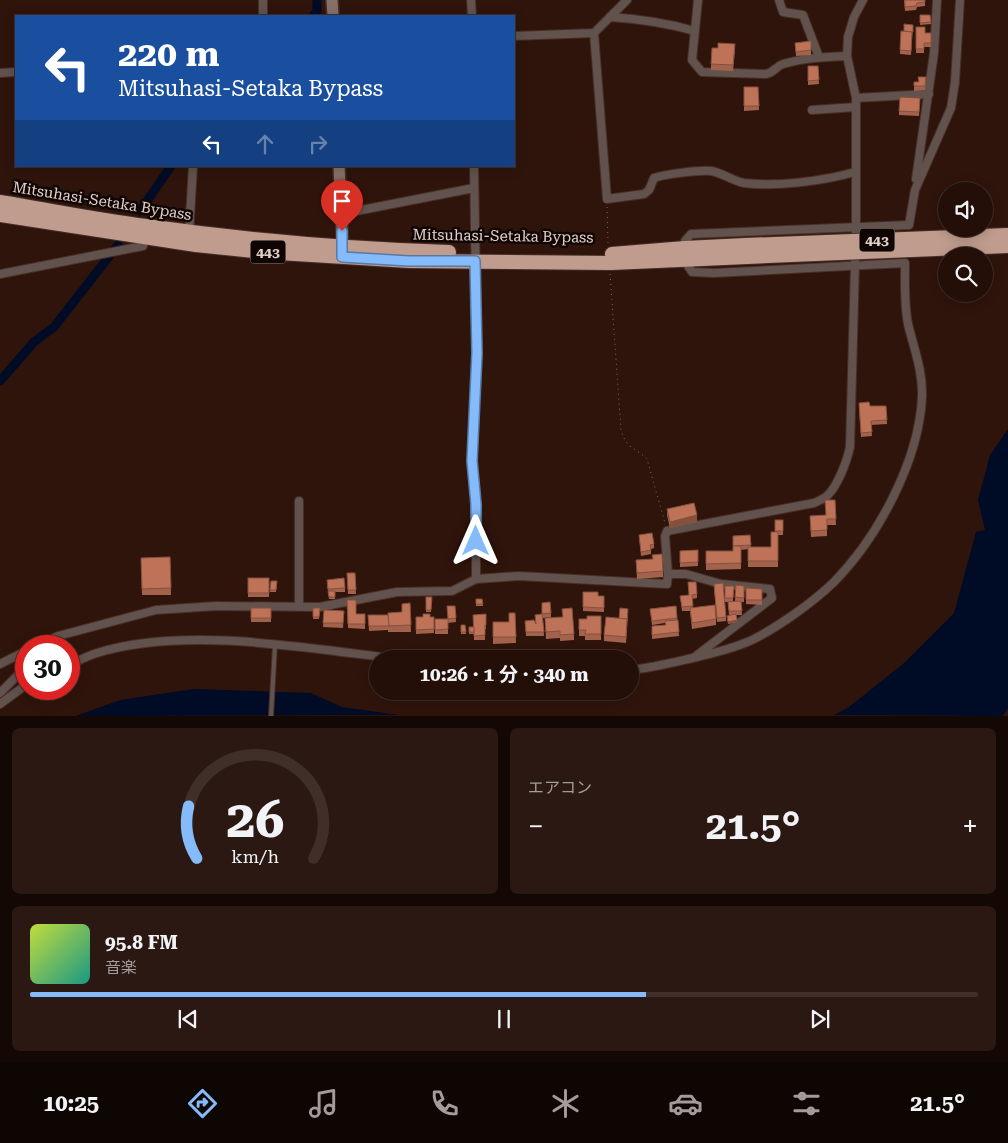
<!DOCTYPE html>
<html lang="ja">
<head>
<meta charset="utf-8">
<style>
  body { margin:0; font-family:"Roboto Serif","Noto Sans JP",serif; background:#2b1812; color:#f1f3f6; height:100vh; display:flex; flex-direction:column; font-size:19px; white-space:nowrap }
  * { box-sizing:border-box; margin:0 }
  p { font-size:16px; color:#a39c9c }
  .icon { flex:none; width:28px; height:28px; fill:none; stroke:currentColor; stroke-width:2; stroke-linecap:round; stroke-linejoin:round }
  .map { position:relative; height:716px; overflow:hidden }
  .details { display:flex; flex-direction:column; gap:12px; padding:12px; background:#130804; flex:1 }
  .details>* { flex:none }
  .guide { position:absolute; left:15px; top:15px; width:500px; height:152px; border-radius:0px; box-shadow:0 2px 12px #0003,0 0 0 1px #402f29; background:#1a4fa0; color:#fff; overflow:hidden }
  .fabs { position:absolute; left:938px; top:182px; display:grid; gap:10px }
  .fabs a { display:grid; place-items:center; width:55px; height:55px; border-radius:50%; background:#230f08; box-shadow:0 2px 12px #0003,0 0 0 1px #402f29; font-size:25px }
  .speed { position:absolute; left:15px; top:635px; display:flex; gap:10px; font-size:25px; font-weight:700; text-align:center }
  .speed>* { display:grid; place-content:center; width:65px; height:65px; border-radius:50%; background:#230f08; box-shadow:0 2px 12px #0003,0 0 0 1px #402f29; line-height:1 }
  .speed .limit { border:8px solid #d22; background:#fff; color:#111 }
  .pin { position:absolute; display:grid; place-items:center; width:42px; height:42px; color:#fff; margin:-51px -21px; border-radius:50% 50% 50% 0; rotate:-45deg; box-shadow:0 0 5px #0007 }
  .pin .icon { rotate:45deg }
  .me { position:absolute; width:55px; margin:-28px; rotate:0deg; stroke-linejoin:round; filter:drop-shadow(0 0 4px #0008) }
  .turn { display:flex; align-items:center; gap:18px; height:105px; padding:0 20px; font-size:22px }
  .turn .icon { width:65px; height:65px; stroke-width:2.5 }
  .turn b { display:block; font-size:35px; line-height:42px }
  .lanes { display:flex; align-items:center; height:48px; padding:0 20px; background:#0003; justify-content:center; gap:25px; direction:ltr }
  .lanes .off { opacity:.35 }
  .big { font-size:38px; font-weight:700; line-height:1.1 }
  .details .card { flex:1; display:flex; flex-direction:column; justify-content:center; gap:8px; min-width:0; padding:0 18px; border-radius:8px; background:#2b1812 }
  .details .dial { align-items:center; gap:0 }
  .dial svg { height:130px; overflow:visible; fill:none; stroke:#402f29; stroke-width:7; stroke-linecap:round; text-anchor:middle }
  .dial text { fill:#f1f3f6; stroke:none }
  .song { display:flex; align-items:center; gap:15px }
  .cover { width:60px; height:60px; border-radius:8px; background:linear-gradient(135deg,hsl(70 70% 55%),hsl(170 70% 35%)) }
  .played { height:5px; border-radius:2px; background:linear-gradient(90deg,#85bbfb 65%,#402f29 65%) }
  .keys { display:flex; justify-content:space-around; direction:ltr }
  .heat { display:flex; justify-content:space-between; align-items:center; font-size:28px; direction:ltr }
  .details .tiles { flex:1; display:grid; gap:12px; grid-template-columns:1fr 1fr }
  .card:last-child { grid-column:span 2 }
  .trip { position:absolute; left:369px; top:650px; width:270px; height:50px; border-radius:25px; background:#230f08; box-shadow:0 2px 12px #0003,0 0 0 1px #402f29; font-weight:700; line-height:50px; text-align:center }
  .menu { display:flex; height:80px; justify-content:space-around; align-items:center; background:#0e0603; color:#a39c9c }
  .menu .icon { width:35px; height:35px }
  .menu .on { color:#85bbfb }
  .menu b { font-size:22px; color:#f1f3f6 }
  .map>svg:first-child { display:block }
</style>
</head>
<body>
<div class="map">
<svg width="1008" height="716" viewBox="0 0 1008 716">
  <rect width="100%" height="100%" fill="#2f140b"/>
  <g fill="#000b26">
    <polygon points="1008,429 1008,708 1003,716 834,715 849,707 904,663 954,613 976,532 985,530 978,500 990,455"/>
    <polygon points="194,689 311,693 342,707 399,715 76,716 120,700"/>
  </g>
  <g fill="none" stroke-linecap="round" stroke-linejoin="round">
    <g stroke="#000b26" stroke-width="9">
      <polyline points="313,16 317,11 317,0"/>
      <polyline points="140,211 171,166"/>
      <polyline points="0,381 34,342 54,327 118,245"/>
    </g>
    <g stroke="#482e26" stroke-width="6">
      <polyline id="lane" points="271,716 275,645"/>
    </g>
    <g stroke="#482e26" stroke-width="10">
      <g id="street">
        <polyline points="263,0 263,16"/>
        <polyline points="471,0 472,16"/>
        <path d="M698 0 692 60 702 72 766 74C775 72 776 66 783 64 804 58 825 57 847 56"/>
        <polyline points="779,0 783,12 803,15 819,57"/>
        <path d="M610 17C640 19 667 23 695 31"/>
        <path d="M594 33 607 199 644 194 649 190 654 178C665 174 699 170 711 171 723 173 733 181 744 183 777 187 823 181 855 172"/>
        <polyline points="514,36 594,33 627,0"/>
        <polyline points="0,73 16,72"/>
        <polyline points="856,98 929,94"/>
        <polyline points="812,110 856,107"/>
        <polyline points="474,166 477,353 472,461 476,504 476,579"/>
        <polyline points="916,179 934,53 937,0"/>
        <polyline points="341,214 474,188"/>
        <polyline points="189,234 193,166"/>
        <polyline points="0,274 143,246 145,239"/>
        <polyline points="299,501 299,606"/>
        <polyline points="668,574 686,574 721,584 770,589 772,598 696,656"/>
        <path d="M36 646 58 636 156 610 216 606 320 607 397 592 452 591 476 579 519 576 667 584 668 574 665 536 667 531 814 503C818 501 824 499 828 495 838 485 847 461 850 447L856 228V98L847 56 848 37 854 17 863 0"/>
        <polyline points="0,664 26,651"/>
        <path d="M69 665C78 661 87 656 97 653 185 626 307 648 398 659"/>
        <path d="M630 670C653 668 675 662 697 657 717 652 736 648 754 639 781 625 812 603 834 582 878 537 919 461 922 397 923 371 914 349 908 324 904 304 905 284 905 263L714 273 692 272 688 266 685 241 691 234 909 225 915 190 951 108 955 82 960 0"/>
        <polyline points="0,693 26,667"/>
        <polyline points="0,704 26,685"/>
      </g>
    </g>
    <g stroke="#482e26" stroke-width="14">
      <g id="secondary">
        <polyline points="332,0 333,16"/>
        <polyline points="339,166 343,254"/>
      </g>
    </g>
    <g stroke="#482e26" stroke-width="16">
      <g id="highway">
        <path d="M0 202C49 210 97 220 146 226 246 240 347 249 449 252"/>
        <polyline points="0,215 196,245 263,252 409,261 611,263 747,257"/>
        <polyline points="612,254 685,248 746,245"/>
      </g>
    </g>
    <g stroke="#806861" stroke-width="1" stroke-dasharray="1 4" stroke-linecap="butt">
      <polyline points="607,207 608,243"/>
      <path d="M610 274 621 430C627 450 634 446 647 459L665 523"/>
    </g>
    <use href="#lane" stroke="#61524d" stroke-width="4"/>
    <use href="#street" stroke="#61524d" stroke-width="8"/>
    <use href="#secondary" stroke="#877068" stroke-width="11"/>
    <use href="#highway" stroke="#c09c8f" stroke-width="14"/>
    <g stroke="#482e26" stroke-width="16" stroke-linecap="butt">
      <g id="highway-bridge">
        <polyline points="746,245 1008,235"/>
        <polyline points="747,257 1008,246"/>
      </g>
    </g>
    <use href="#highway-bridge" stroke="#c09c8f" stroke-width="14"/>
  </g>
  <g fill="#a3624c">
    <polygon points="904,0 925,0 925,6 917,7 916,10 905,11"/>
    <polygon points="920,15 930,15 931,24 920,25"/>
    <polygon points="913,25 911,55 900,54 900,50 904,31"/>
    <polygon points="916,27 925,33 931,33 931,47 924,47 924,53 916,53"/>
    <polygon points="795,43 811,50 811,55 796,56"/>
    <polygon points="735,50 733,71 711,70 711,64"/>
    <polygon points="808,66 818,66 819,84 808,85"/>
    <polygon points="926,81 925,90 914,91 914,82"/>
    <polygon points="744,87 758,87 759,110 744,111"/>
    <polygon points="920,98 919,116 899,115 899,111"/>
    <polygon points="886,406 887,424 871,425 872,436 861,437 859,407"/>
    <polygon points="835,500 836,525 827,525 827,536 811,537 810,516 826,515"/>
    <polygon points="667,509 697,522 670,528 667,515"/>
    <polygon points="775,520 783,520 783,535 778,535 778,567 748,567 748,549 741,550 741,569 706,570 706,551 733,551 750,535 751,547 771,547 775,532"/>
    <polygon points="639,535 654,544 654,548 651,549 651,554 641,556"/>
    <polygon points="698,550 698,566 680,567 680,551"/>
    <polygon points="170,557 171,595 142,595 141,558"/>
    <polygon points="636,560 663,571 663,577 637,579"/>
    <polygon points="347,573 355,573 356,594 348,594"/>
    <rect x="248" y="578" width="21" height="19"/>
    <polygon points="271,581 277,581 276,592 270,592"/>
    <polygon points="327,584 345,588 345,592 335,592 335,599 329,599"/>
    <polygon points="736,585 744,586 744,602 741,602 742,615 736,615 737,622 728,624 727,616 729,615 728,602 725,602 725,586 734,586 733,601 735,601"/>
    <polygon points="714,588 726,617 726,621 717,622"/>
    <polygon points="746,588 762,589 762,605 746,604"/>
    <polygon points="583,592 598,596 604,596 604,612 583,611"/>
    <polygon points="697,594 697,598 692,599 693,608 716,619 716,625 692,629 690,611 682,611 680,596"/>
    <polygon points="426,597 432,597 431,612 426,612"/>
    <polygon points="476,599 482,599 483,606 476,606"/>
    <polygon points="347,600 356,614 365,614 365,629 348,628"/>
    <polygon points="410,603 411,632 388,632 388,630 369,631 368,615 388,615 402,612"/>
    <polygon points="455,606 456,622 448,623 448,634 435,634 435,619 447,619"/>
    <polygon points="676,606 679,636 652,639 652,626 665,625 665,623 652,625 650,609"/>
    <rect x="251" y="608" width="20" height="14"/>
    <polygon points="313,608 320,608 319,619 313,619"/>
    <polygon points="324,610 344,611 343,628 323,627"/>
    <polygon points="515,613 516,643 493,644 493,622 509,622"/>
    <polygon points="551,613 551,617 543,618 544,636 526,636 525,621 535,622 542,614"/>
    <polygon points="486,614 486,629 485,629 485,640 474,640 474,634 469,634 469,627 474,627"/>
    <polygon points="628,614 626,643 604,641 604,635 619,619"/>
    <polygon points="601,616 601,640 585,640 585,636 579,636 579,619 587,619"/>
    <polygon points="416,617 434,617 434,633 416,634"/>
    <polygon points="545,618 574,634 574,640 560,641 560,638 546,639"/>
    <polygon points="461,625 465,625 466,634 461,634"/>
  </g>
  <g fill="#85503e">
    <polygon points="697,515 697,522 670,528 670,522"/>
    <polygon points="737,620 737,622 728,624 728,622"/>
  </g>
  <g fill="#be7258" stroke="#85503e">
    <polygon points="905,0 925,0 925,2 917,3 916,6 905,7"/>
    <polygon points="920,15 930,15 931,22 920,23"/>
    <polygon points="904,24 913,25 913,32 904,31"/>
    <polygon points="916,27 925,27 925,33 931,33 931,43 924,43 924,49 916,49"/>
    <polygon points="901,31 912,32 911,51 900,50"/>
    <polygon points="811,41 811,50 796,52 795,43"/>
    <polygon points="718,43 735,44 733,65 711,64 712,48 718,48"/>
    <polygon points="808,66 818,66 819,80 808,81"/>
    <polygon points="918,77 926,77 925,86 914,86 914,82 919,82"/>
    <polygon points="744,87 758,87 759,106 744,106"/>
    <polygon points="900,97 920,98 919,112 899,111"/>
    <polygon points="869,402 870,406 886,406 887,420 871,421 872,432 861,433 859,403"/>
    <polygon points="825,500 835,500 836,519 827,519 827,530 811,531 810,516 826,515"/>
    <polygon points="694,503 697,515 670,522 667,509"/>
    <rect x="775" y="520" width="8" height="11"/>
    <polygon points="771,532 778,532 778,561 748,561 748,547 771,547"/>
    <polygon points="652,533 654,544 650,545 651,550 641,552 639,535"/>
    <polygon points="750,535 751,545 733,546 733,536"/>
    <polygon points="733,546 741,546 741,563 706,564 706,551 733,551"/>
    <polygon points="698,550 698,562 680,563 680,551"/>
    <polygon points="662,554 663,571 637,573 636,560 653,559 652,555"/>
    <polygon points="170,557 171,588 142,589 141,558"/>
    <polygon points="347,573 355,573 356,590 348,590"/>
    <rect x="248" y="578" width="21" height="15"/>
    <polygon points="344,578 345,588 328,589 327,580"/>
    <polygon points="271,581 277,581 276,590 270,590"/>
    <polygon points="688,582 696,582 697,594 692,595 693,606 682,607 680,596 689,595"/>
    <polygon points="723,583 726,617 717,618 714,584"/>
    <polygon points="736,585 744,586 744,598 735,597"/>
    <polygon points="725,586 734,586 733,598 725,598"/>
    <polygon points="746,588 762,589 762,600 746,600"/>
    <polygon points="328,591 335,591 335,597 329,597"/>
    <polygon points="583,592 598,592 598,596 604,596 604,608 583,607"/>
    <polygon points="426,597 432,597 431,610 426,610"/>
    <polygon points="476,599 482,599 483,604 476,604"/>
    <polygon points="347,600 356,600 356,614 365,614 365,624 348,624"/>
    <polygon points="741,601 742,611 729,611 728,602"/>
    <polygon points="550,602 551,613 542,614 542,603"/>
    <polygon points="410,603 411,625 388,626 388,613 402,612 402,604"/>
    <polygon points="715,605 716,619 692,623 690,608"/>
    <polygon points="447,606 455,606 456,618 448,619"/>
    <polygon points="676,606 677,618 652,621 650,609"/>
    <rect x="251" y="608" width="20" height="10"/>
    <polygon points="313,608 320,608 319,617 313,617"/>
    <polygon points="572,608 574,634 560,635 560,631 546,632 545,618 563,617 562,609"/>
    <polygon points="620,608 628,609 627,622 627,619 619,619"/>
    <polygon points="324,610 344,611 343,623 323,623"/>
    <polygon points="509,613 515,613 516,637 493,637 493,622 509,622"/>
    <polygon points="423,614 430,614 430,617 434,617 434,629 416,630 416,617 423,617"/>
    <polygon points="486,614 486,625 485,625 485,635 474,636 473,615"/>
    <polygon points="542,614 544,632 526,632 525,621 534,620 536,624 535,615"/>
    <polygon points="736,614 737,620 728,622 727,616"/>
    <polygon points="368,615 388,615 389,626 369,626"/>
    <polygon points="587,616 601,616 601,634 585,634 586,630 579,630 579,619 587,619"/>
    <polygon points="606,617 627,619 626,637 604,635"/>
    <polygon points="435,619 448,619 448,629 435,630"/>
    <polygon points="678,620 679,632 652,635 652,626 666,625 665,621"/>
    <polygon points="461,625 465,625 466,632 461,632"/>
    <rect x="469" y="627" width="5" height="5"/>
  </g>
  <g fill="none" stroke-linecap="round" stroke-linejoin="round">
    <g stroke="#567aa3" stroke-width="12">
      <polyline id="route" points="342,231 342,257 409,261 475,261 477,353 472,461 476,504 476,541"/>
    </g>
    <use href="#route" stroke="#85bbfb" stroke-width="9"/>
  </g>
  <g text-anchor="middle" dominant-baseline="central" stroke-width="5" stroke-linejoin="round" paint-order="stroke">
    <g fill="#0f0503" stroke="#a3928e" stroke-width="1">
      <rect x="859.5" y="228.5" width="35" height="23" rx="4"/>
      <rect x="250.5" y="240.5" width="35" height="23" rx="4"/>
    </g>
    <g font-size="14" font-weight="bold" fill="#e3cfc9">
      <text x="877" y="240">443</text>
      <text x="268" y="252">443</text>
    </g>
    <g font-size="15" fill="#e3cfc9" stroke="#0f0503">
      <text transform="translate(102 201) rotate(9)">Mitsuhasi-Setaka Bypass</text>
      <text transform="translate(503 236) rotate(1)">Mitsuhasi-Setaka Bypass</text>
    </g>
  </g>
</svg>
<div class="fabs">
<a><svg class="icon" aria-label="sound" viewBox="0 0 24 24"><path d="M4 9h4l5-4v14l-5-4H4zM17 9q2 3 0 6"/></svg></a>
<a><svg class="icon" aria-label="search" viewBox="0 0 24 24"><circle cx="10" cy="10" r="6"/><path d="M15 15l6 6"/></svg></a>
</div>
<div class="speed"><div class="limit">30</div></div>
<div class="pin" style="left:342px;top:231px;background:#d93025"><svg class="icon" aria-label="arrive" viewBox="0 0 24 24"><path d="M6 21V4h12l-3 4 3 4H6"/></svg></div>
<svg class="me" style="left:476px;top:541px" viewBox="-20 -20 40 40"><path d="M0-17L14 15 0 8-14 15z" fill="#85bbfb" stroke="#fff" stroke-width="4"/></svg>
<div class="trip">10:26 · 1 分 · 340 m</div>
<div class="guide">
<div class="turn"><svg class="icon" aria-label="left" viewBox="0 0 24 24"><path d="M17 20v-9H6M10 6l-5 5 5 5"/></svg><div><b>220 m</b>Mitsuhasi-Setaka Bypass</div></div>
<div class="lanes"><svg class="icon" aria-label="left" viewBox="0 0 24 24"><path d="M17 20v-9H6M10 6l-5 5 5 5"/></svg><svg class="icon off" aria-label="ahead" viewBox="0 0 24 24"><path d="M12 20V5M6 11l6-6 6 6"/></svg><svg class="icon off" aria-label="right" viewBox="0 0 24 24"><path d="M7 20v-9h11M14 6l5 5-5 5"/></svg></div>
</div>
</div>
<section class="details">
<div class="tiles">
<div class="card dial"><svg viewBox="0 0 100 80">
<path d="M14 69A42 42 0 1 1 86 69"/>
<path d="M14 69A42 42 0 0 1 9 37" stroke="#85bbfb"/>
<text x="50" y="56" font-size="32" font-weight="700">26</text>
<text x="50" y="72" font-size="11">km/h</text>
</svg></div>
<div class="card"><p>エアコン</p>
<div class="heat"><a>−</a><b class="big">21.5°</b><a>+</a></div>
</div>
<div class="card">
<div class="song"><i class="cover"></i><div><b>95.8 FM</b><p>音楽</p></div></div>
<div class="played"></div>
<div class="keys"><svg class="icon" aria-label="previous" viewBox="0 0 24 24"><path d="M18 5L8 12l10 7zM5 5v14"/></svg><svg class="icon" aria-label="pause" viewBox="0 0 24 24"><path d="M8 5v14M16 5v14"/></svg><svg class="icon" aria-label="next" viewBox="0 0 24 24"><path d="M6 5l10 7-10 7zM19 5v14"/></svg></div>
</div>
</div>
</section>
<nav class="menu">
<b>10:25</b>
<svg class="icon on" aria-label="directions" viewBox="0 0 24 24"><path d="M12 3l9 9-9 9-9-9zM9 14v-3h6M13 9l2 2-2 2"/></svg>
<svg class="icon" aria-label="music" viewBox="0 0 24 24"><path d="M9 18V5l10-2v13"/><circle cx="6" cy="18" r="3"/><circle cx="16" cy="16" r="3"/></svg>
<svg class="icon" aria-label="phone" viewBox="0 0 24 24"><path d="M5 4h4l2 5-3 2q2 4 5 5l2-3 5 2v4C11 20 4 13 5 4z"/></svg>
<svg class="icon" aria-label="climate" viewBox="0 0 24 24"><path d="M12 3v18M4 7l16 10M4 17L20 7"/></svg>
<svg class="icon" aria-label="car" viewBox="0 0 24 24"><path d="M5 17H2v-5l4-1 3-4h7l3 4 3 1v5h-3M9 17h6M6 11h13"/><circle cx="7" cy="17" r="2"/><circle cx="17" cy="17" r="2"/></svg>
<svg class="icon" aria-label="filters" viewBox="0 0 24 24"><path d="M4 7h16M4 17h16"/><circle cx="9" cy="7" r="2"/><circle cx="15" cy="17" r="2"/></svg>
<b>21.5°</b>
</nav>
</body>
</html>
